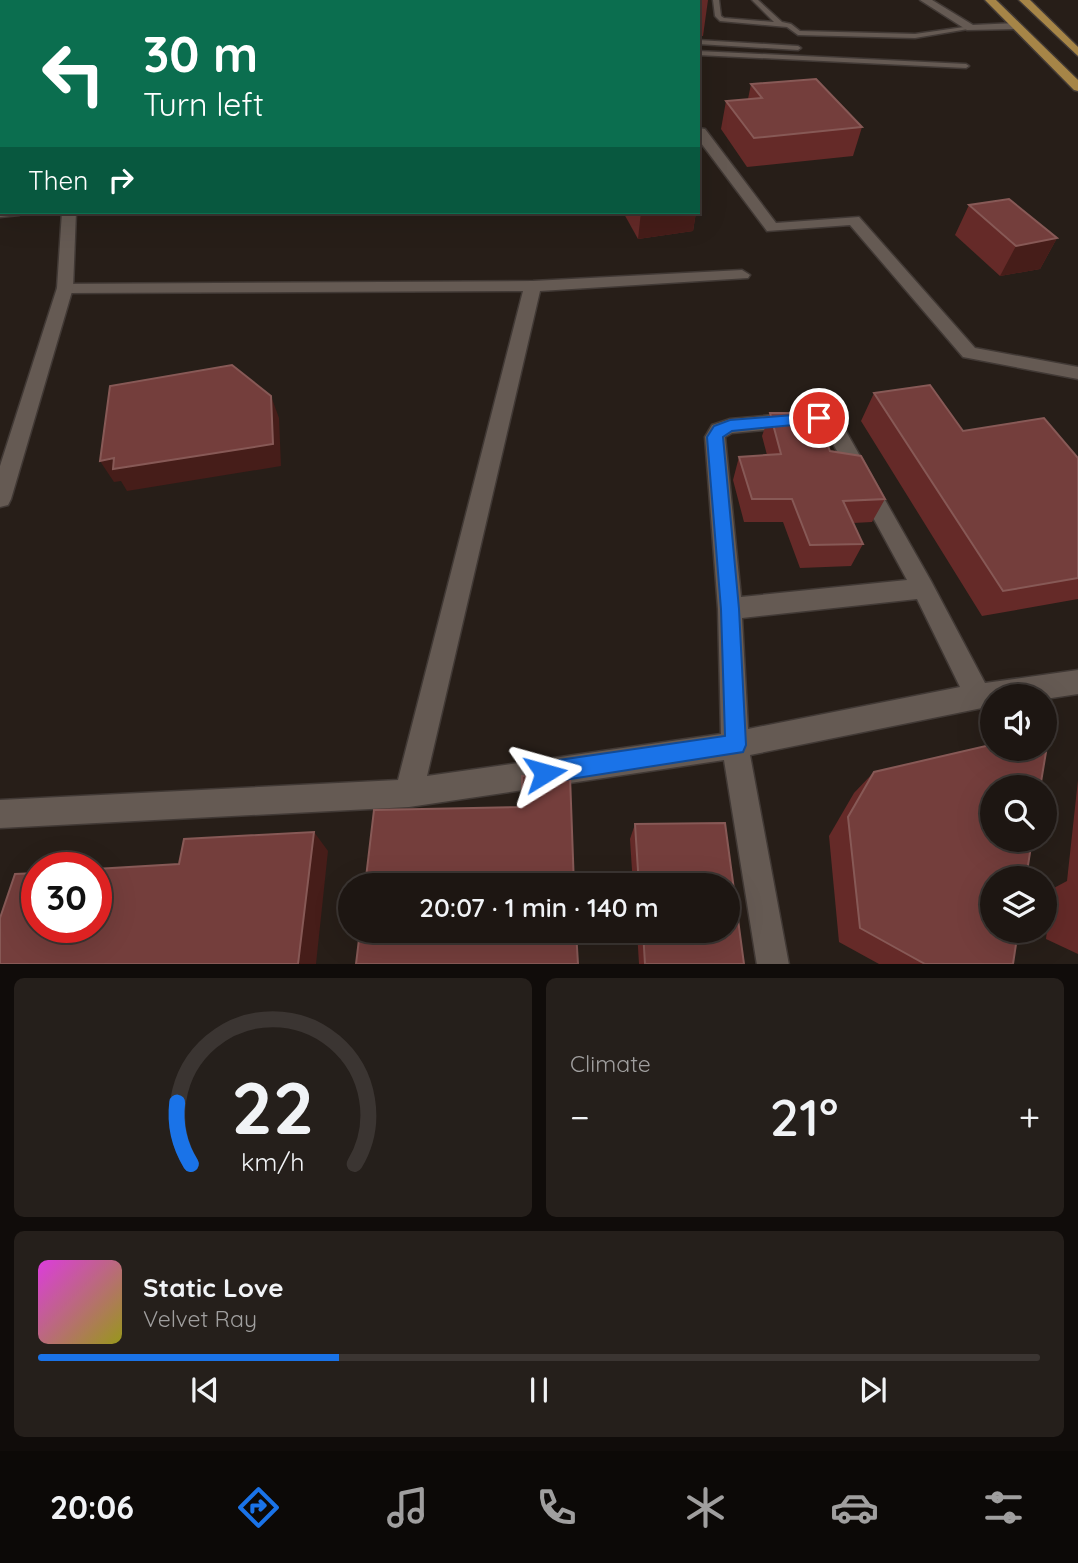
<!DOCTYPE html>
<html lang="en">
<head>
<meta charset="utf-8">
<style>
  body { margin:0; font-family:Quicksand,sans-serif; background:#251f1b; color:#f1f3f6; height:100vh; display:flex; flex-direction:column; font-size:26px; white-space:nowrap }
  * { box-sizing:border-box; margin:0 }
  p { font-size:23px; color:#a09f9f }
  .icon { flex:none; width:38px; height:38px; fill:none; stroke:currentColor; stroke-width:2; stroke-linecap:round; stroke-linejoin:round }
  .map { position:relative; height:964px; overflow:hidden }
  .drawer { display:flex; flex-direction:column; gap:14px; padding:14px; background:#100c0a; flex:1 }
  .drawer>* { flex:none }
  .top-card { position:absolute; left:0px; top:0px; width:700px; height:214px; box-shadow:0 7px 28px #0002,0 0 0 2px #3b3532; background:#0b6e4f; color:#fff; overflow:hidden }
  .buttons { position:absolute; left:980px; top:684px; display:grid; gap:14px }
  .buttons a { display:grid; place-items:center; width:77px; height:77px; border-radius:50%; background:#1d1612; box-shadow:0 7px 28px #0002,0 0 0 2px #3b3532; font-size:35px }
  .speed { position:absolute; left:21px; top:852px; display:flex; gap:14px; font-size:35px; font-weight:700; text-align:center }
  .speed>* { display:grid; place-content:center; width:91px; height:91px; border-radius:50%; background:#1d1612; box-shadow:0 7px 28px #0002,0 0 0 2px #3b3532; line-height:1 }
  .speed .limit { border:10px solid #d22; background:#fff; color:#111 }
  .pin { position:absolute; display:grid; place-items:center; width:60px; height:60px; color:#fff; margin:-30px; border:4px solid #fff; border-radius:50%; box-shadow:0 2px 7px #0007 }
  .me { position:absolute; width:77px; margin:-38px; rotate:82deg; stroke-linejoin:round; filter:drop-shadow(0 0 5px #0008) }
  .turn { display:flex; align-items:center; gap:24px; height:147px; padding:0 28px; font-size:32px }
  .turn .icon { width:91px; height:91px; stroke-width:2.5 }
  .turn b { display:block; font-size:49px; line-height:60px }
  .then { display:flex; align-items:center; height:66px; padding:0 28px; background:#0003; gap:14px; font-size:26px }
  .big { font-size:52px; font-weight:600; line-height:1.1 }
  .drawer .card { flex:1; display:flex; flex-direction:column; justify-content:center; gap:10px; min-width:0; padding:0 24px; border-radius:10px; background:#251f1b }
  .drawer .dial { align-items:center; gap:0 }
  .dial svg { height:182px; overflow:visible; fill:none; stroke:#3b3532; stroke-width:7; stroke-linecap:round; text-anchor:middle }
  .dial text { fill:#f1f3f6; stroke:none }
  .song { display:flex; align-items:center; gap:21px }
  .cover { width:84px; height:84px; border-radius:10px; background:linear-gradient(135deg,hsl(300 70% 55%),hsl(60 70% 35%)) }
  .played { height:7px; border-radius:4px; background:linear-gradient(90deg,#1a73e8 30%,#3b3532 30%) }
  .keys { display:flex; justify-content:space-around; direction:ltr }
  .heat { display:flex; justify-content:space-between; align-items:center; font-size:38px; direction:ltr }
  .drawer .tiles { flex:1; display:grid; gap:14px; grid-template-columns:1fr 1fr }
  .card:last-child { grid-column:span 2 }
  .trip { position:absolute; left:338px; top:873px; width:402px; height:70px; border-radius:35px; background:#1d1612; box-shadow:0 7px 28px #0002,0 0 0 2px #3b3532; font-weight:600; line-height:70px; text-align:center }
  .tabs { display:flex; height:112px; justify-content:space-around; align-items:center; background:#0c0907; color:#a09f9f }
  .tabs .icon { width:49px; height:49px }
  .tabs .active { color:#1a73e8 }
  .tabs b { font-size:32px; color:#f1f3f6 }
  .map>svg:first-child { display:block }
</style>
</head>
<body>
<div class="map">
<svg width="1078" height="965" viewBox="0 0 1078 965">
  <rect width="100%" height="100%" fill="#271e18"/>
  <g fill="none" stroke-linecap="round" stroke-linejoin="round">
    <g stroke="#413935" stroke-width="3">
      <g id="lane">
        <polygon points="633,0 639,0 632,2"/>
        <rect x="650" y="0" width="6" height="2"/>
        <polygon points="713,0 719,0 721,16 724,18 774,22 752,0 758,0 782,22 791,24 800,31 915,34 971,26 974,28 915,38 798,35 787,27 720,21 715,16"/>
        <polygon points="698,40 798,46 801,48 798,50 698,44"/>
        <polygon points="698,51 966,64 969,66 966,68 698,55"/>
        <rect x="0" y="193" width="2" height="6"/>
        <polygon points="0,211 2,212 23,212 19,215 0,217"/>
      </g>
    </g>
    <g stroke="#413935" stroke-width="3">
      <g id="street">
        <polygon points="444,0 454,0 455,2 445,2"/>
        <polygon points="920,0 932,0 973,25 1016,23 1021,26 1016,29 967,30"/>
        <polygon points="698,128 705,129 776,223 859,217 975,348 1078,367 1078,379 963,357 850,225 767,231 698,139"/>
        <path d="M742 270 750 275 748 278 540 291 427 776 721 734 718 609 705 437 712 425 730 419 819 411 839 419 931 581 985 683 1078 670V694L1045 699 992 696V706L750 755 789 965H757L724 760 409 807 0 828V800L398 780 523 291 65 293 59 292 57 288 59 284 533 281ZM817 425 825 429 907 580 741 597 725 437 732 433ZM917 599 960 687 748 729 742 618Z"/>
      </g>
    </g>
    <g stroke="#413935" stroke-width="3">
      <g id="secondary">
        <polygon points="204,0 215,0 203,2"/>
        <polygon points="62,212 76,212 73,288 11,499 8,505 0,507 0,466 57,288"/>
      </g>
    </g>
    <g stroke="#413935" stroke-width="3">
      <g id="primary">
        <polygon points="985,0 996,0 1078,80 1078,91 1074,90"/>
        <polygon points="1019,0 1030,0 1078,47 1078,56"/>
      </g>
    </g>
    <use href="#lane" fill="#655a53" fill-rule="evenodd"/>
    <use href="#street" fill="#655a53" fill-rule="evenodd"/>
    <use href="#secondary" fill="#655a53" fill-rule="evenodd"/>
    <use href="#primary" fill="#a68547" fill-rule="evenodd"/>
  </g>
  <g fill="#652a28">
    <polygon points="664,0 708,0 703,36 698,36 698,2 664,2"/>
    <polygon points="751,84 862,127 853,156 747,167 721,129 726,101 748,99"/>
    <polygon points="969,205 1057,238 1040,269 1000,276 955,235"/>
    <polygon points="623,212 696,212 693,231 638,239"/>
    <polygon points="874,393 963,431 1078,458 1078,599 982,616 861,421"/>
    <polygon points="770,413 830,451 885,499 872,522 853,523 863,544 851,566 800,568 783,522 744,522 733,480 739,457 767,455 762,436"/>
    <polygon points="874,772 1013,964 879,964 839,942 829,836 854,793"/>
    <polygon points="1078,780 1078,954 1046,939 1052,889 1067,881"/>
    <polygon points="725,823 744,964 639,964 637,931 728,931 728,886 633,886 630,839 635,824"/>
  </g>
  <g fill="#461d19">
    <polygon points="2,141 2,172 0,172 0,142"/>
    <polygon points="641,212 696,212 693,231 638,239"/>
    <polygon points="1057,238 1040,269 1000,276 1016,246"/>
    <polygon points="271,396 279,418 281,466 127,491 121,481 114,482 100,461"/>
    <polygon points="314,832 328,851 316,964 298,964"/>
  </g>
  <g fill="#743e3c" stroke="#875956" stroke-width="2">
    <polygon points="0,13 2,13 2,141 0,142"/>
    <polygon points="816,79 862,127 754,138 726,101 762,98 751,84"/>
    <polygon points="1009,199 1057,238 1016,246 969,205"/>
    <polygon points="232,365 271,396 273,444 113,469 114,458 100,461 110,386"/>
    <polygon points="930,385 963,431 1044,418 1078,458 1078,578 1003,591 874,393"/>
    <polygon points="770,413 815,413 830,451 861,456 885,499 843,501 863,544 810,545 792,499 752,499 739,457 781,454"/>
    <polygon points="990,745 992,746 992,749 1022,749 1046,752 1040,788 992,788 992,840 1032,840 1026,878 992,878 992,931 1018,931 1013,964 925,964 860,928 848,817 874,772"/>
    <polygon points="522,776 570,776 574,886 365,886 374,810 522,807"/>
    <polygon points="725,823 744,964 645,964 643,931 728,931 728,886 639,886 635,824"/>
    <polygon points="314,832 298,964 0,964 0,918 15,874 37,873 37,928 96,928 96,869 179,864 184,839"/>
    <polygon points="360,931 576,931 578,964 356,964"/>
  </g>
  <polygon fill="#1a73e8" stroke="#114b97" stroke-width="2" points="819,413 826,418 824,422 732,431 723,437 739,609 746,745 743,752 545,783 538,780 535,773 538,765 545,762 725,736 721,609 707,437 714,426 730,420"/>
</svg>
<div class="buttons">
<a><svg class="icon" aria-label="sound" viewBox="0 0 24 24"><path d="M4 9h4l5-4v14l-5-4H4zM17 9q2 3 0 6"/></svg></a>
<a><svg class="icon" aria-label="search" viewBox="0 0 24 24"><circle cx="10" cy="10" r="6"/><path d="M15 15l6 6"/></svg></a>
<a><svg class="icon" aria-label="layers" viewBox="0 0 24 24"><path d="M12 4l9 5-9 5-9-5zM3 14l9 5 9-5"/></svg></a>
</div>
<div class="speed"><div class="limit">30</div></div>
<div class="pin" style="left:819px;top:418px;background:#d93025"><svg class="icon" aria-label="arrive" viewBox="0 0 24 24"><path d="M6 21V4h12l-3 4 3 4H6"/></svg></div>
<svg class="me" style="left:545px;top:773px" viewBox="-20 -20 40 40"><path d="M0-17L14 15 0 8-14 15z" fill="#1a73e8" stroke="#fff" stroke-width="4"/></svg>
<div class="trip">20:07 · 1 min · 140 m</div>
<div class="top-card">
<div class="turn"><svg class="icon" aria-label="left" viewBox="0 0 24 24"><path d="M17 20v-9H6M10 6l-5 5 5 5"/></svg><div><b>30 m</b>Turn left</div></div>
<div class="then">Then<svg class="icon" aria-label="right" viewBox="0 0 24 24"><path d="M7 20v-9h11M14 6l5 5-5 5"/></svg></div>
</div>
</div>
<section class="drawer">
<div class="tiles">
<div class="card dial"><svg viewBox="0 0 100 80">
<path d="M14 69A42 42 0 1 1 86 69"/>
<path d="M14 69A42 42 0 0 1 8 42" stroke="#1a73e8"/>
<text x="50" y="56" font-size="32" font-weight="700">22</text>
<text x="50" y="72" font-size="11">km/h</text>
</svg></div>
<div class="card"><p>Climate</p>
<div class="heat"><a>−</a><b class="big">21°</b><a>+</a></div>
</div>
<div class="card">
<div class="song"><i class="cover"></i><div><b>Static Love</b><p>Velvet Ray</p></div></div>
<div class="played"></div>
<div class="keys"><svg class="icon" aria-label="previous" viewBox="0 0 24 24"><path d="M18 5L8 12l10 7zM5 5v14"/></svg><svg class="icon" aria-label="pause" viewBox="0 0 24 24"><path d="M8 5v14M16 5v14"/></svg><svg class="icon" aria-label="next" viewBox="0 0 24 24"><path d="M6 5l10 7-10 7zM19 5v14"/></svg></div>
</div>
</div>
</section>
<nav class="tabs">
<b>20:06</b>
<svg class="icon active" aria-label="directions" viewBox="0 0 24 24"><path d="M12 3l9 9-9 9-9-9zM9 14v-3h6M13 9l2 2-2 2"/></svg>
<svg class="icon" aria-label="music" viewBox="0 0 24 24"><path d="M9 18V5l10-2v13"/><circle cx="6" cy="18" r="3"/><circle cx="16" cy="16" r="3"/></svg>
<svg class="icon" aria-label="phone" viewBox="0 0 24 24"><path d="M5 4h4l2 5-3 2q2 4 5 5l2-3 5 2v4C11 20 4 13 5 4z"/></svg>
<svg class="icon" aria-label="climate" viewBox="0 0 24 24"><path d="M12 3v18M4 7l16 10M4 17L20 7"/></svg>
<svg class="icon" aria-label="car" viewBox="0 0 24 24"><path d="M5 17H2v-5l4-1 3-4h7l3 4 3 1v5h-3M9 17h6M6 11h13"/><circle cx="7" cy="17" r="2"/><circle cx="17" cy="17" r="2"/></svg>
<svg class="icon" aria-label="filters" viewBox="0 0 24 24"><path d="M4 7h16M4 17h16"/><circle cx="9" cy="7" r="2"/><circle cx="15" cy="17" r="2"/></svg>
</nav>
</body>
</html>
